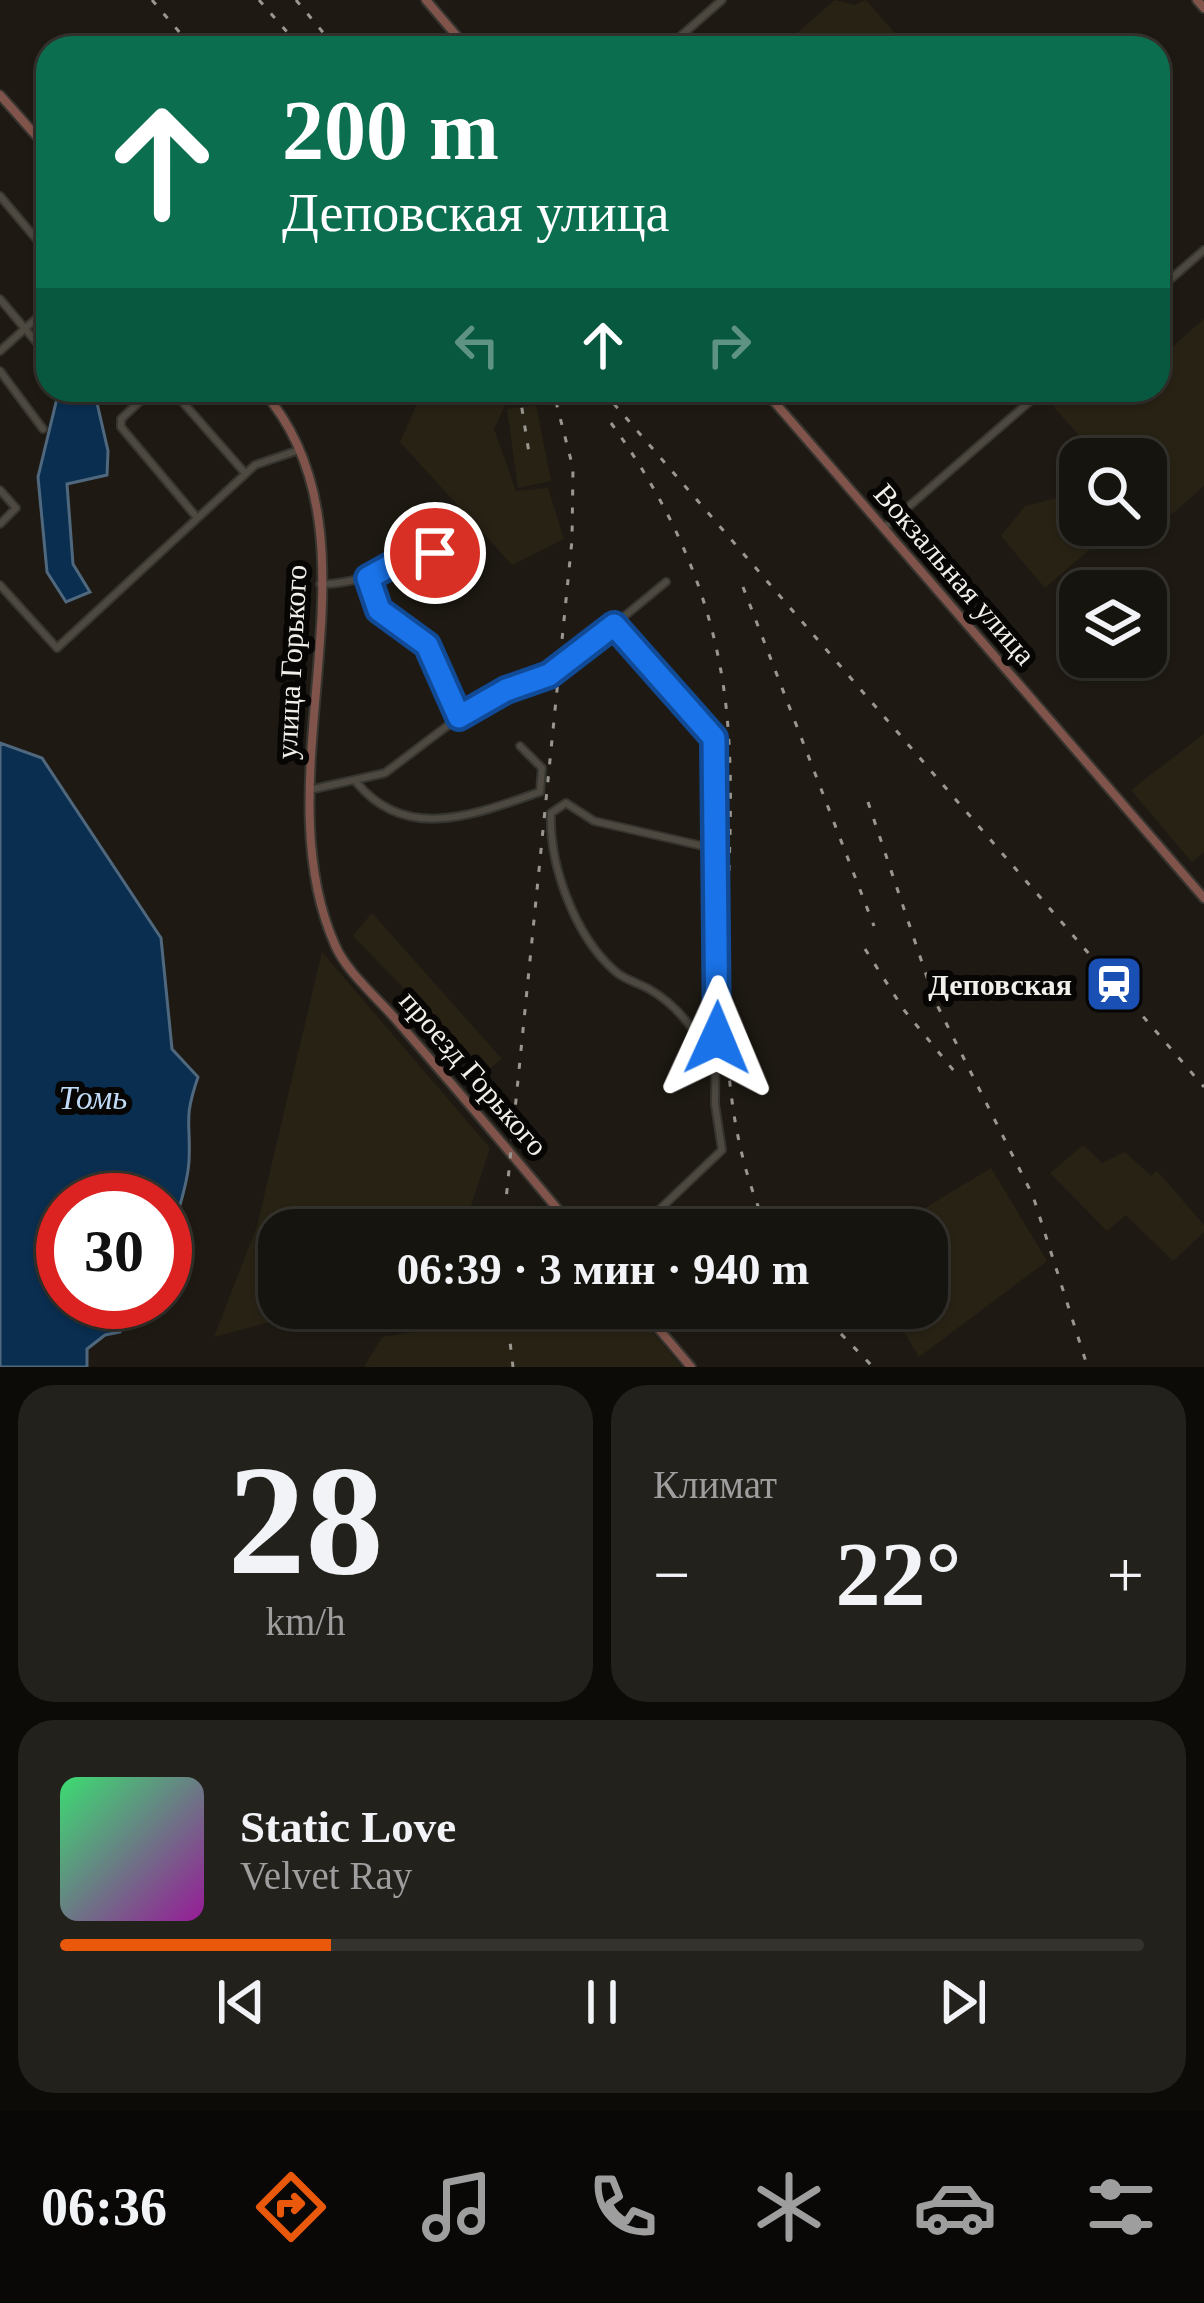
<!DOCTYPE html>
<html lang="ru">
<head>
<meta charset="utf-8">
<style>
  body { margin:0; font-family:Georgia,serif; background:#23211c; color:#f1f3f6; height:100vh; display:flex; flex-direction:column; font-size:45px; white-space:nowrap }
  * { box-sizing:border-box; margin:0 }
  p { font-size:39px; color:#9e9e9e }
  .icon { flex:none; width:66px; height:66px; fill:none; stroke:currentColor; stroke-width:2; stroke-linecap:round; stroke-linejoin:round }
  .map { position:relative; height:1367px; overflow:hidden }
  .details { display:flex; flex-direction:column; gap:18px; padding:18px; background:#0c0b08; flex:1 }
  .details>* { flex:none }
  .top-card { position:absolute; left:36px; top:36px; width:1134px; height:366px; border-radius:36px; box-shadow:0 3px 9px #0004,0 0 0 3px #35332e; background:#0b6e4f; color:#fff; overflow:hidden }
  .fabs { position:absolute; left:1059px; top:438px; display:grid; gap:24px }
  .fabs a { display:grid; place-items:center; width:108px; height:108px; border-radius:24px; background:#16140e; box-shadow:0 3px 9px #0004,0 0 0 3px #35332e; font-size:60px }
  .speed { position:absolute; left:36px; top:1173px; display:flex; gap:24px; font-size:60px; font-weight:700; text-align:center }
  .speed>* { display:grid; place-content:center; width:156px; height:156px; border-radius:50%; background:#16140e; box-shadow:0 3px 9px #0004,0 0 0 3px #35332e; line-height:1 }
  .speed .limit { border:18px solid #d22; background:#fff; color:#111 }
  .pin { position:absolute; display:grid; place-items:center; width:102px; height:102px; color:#fff; margin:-51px; border:6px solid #fff; border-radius:50%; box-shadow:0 3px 12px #0007 }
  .me { position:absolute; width:132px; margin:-66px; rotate:1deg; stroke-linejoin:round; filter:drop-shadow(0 0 9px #0008) }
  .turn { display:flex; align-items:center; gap:42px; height:252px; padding:0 48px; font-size:54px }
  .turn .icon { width:156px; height:156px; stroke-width:2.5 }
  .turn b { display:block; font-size:84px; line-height:102px }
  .lanes { display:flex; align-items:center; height:114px; padding:0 48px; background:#0003; justify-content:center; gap:60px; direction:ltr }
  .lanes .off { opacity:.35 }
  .big { font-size:90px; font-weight:700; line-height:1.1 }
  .details .tile { flex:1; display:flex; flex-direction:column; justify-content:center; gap:18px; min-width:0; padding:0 42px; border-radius:36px; background:#23211c }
  .details .dial { align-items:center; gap:0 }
  .dial b { font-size:156px; line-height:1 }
  .song { display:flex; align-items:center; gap:36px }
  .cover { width:144px; height:144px; border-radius:18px; background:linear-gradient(135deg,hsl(140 70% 55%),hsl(300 70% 35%)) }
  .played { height:12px; border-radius:6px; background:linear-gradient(90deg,#ea580c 25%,#35332e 25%) }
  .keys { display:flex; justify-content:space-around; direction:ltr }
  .heat { display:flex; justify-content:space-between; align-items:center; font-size:66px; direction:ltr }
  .details .tiles { flex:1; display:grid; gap:18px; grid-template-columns:1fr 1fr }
  .tile:last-child { grid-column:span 2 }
  .trip { position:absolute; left:258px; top:1209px; width:690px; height:120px; border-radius:36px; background:#16140e; box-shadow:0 3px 9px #0004,0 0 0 3px #35332e; font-weight:700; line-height:120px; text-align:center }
  .tabs { display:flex; height:192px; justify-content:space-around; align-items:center; background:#090806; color:#9e9e9e }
  .tabs .icon { width:84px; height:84px }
  .tabs .selected { color:#ea580c }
  .tabs b { font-size:54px; color:#f1f3f6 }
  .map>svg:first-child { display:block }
</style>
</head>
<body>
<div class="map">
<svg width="1204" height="1367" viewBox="0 0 1204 1367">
  <rect width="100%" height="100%" fill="#1e1a13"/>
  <g fill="#282215">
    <polygon points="835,0 854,5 866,0 908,48 807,48 795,35"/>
    <polygon points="1204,319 1204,486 1158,526 1146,512 1146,459 1100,459 1053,406 1072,390 1158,390 1158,352 1162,356"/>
    <polygon points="423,390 512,390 494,429 516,491 548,488 564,539 512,565 400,442"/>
    <polygon points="536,405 551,481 518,488 507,409"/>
    <polygon points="1057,498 1096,544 1045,588 1001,536 1025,506"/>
    <polygon points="1204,734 1204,852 1192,862 1131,790"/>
    <polygon points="372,913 502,1059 485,1072 353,936"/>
    <polygon points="322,952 490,1148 463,1230 279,1230 279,1308 323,1308 214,1337 257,1226"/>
    <polygon points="1083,1145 1102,1163 1125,1152 1151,1176 1157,1171 1204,1225 1204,1232 1173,1261 1126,1215 1107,1231 1050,1173"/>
    <polygon points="991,1168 1047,1261 919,1357 890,1308 927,1308 927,1230 889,1230"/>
    <polygon points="493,1319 642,1320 682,1367 364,1367 382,1337"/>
  </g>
  <g fill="#0a2e50" stroke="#4f687e" stroke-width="3">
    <polygon points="59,390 94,390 108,451 107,475 67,484 73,564 90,592 66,602 47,572 38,477"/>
    <path d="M0 743 42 758 161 938 172 1049 198 1077C183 1121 191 1120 189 1161 187 1200 164 1233 171 1273H165V1200H63V1302H130L120 1332 105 1335 87 1349V1367H0Z"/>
  </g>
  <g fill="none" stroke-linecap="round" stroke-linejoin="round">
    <g stroke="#373530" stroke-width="10">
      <g id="street">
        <polyline points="667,48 722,0"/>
        <polyline points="0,196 48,253"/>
        <polyline points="1158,290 1204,250"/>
        <polyline points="0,299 48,356"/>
        <polyline points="0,351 48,308"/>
        <polyline points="0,371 43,429"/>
        <polyline points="152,390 121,419 121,427 194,514"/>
        <polyline points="172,390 245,473"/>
        <polyline points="0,490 16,508 0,524"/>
        <polyline points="884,528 1043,390"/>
        <polyline points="368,578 379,609 427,645 458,715"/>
        <path d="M320 584C362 585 394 563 435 553"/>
        <polyline points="0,585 57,648 255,465 299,450"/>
        <polyline points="614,625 714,738 719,793 715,1104 722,1150 638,1230"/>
        <path d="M357 783C407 843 475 814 540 792L542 768 520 746"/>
        <polyline points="309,790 385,773 459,717 570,661 666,582"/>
        <path d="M714 1066C700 1036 679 1006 649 989 639 983 625 980 616 972 575 937 549 865 551 813L566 803 594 821 716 849"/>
      </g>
    </g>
    <g stroke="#373530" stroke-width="12">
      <g id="secondary">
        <polyline points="426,0 467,48"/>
        <polyline points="1197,0 1204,8"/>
        <polyline points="0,95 48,149"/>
        <path d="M262 390C393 539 258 772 335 945 347 973 379 999 398 1022 458 1091 517 1160 575 1230"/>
        <polyline points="764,390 1204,898"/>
        <polyline points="641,1308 691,1367"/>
      </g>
    </g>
    <use href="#street" stroke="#4d4941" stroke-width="6"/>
    <use href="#secondary" stroke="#80544a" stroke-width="8"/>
    <g stroke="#9a9790" stroke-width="3" stroke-dasharray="6 12" stroke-linecap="butt">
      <polyline points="152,0 193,48"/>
      <polyline points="259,0 301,48"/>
      <polyline points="296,0 336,48"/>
      <polyline points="519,390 529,453"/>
      <polyline points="602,390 1204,1087"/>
      <path d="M611 423C675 511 717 607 727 716 743 887 694 1068 768 1230"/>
      <polyline points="743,587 874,926"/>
      <polyline points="868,802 935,1001 1033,1196 1086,1362"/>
      <polyline points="865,949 904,1010 959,1077"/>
      <polyline points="503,1230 572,540 573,468 553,390"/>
      <polyline points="506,1308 513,1367"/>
      <polyline points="816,1308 873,1367"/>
    </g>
  </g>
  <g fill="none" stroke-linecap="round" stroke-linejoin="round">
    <g stroke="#114b97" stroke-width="30">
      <polyline id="route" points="435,553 395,563 368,578 379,610 427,645 459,717 506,690 549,675 614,625 714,738 717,1038"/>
    </g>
    <use href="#route" stroke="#1a73e8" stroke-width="21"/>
  </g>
  <defs>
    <g id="station-square" transform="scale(3)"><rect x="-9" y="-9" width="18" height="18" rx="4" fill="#1a4fb4" stroke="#070604"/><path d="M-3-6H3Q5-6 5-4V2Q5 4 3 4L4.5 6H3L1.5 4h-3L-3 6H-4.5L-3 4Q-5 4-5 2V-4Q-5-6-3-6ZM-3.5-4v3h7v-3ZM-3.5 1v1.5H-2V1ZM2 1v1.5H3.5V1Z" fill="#fff"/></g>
  </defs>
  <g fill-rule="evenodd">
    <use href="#station-square" x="1114" y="984"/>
  </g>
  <g text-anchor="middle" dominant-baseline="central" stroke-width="12" stroke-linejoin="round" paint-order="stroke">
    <g font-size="30" fill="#f1efe9" stroke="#070604">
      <text transform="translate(955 574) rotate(49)">Вокзальная улица</text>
      <text transform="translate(291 662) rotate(-87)">улица Горького</text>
      <text transform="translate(474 1073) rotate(49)">проезд Горького</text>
    </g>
    <g font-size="30" font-weight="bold" fill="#f1efe9" stroke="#070604" text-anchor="end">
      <text x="1072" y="984">Деповская</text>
    </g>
    <g font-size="33" font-style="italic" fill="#c1dbf8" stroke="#070604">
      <text x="93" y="1098">Томь</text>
    </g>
  </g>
</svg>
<div class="fabs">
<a><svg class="icon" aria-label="search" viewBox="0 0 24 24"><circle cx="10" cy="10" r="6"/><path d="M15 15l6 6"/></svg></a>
<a><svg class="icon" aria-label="layers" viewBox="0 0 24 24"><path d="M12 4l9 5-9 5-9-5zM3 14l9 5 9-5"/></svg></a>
</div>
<div class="speed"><div class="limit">30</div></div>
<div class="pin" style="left:435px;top:553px;background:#d93025"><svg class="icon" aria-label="arrive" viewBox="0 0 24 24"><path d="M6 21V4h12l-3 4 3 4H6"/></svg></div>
<svg class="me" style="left:717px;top:1038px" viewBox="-20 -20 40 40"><path d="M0-17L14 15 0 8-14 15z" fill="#1a73e8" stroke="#fff" stroke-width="4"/></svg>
<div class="trip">06:39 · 3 мин · 940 m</div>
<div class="top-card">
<div class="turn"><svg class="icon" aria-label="ahead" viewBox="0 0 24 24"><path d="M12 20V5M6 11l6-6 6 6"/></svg><div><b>200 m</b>Деповская улица</div></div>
<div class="lanes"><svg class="icon off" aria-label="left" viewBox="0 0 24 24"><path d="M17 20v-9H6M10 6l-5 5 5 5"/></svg><svg class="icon" aria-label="ahead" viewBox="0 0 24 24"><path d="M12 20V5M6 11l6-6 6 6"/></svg><svg class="icon off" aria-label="right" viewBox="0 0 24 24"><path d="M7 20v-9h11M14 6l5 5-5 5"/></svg></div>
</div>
</div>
<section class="details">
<div class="tiles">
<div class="tile dial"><b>28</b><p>km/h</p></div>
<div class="tile"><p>Климат</p>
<div class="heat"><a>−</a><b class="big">22°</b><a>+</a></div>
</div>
<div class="tile">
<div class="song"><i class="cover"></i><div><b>Static Love</b><p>Velvet Ray</p></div></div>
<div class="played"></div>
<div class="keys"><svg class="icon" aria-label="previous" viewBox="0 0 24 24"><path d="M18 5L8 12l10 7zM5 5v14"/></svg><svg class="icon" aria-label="pause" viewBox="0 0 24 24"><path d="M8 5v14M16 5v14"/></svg><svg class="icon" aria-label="next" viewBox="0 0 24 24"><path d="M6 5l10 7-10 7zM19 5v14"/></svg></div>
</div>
</div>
</section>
<nav class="tabs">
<b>06:36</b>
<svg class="icon selected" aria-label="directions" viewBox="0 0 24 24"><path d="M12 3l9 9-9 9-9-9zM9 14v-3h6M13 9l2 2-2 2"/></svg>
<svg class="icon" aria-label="music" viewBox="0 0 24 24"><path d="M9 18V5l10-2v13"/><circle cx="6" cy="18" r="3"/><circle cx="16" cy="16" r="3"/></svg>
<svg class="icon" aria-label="phone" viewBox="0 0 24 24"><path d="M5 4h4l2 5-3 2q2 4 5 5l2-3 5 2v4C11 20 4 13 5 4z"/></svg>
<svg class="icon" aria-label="climate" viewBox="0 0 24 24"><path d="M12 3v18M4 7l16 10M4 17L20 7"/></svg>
<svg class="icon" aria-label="car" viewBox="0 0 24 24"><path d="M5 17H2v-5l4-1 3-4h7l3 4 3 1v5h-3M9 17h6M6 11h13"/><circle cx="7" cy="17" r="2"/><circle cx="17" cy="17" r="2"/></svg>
<svg class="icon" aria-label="filters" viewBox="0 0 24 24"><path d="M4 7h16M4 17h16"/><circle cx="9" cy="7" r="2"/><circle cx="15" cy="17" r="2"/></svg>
</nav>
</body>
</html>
